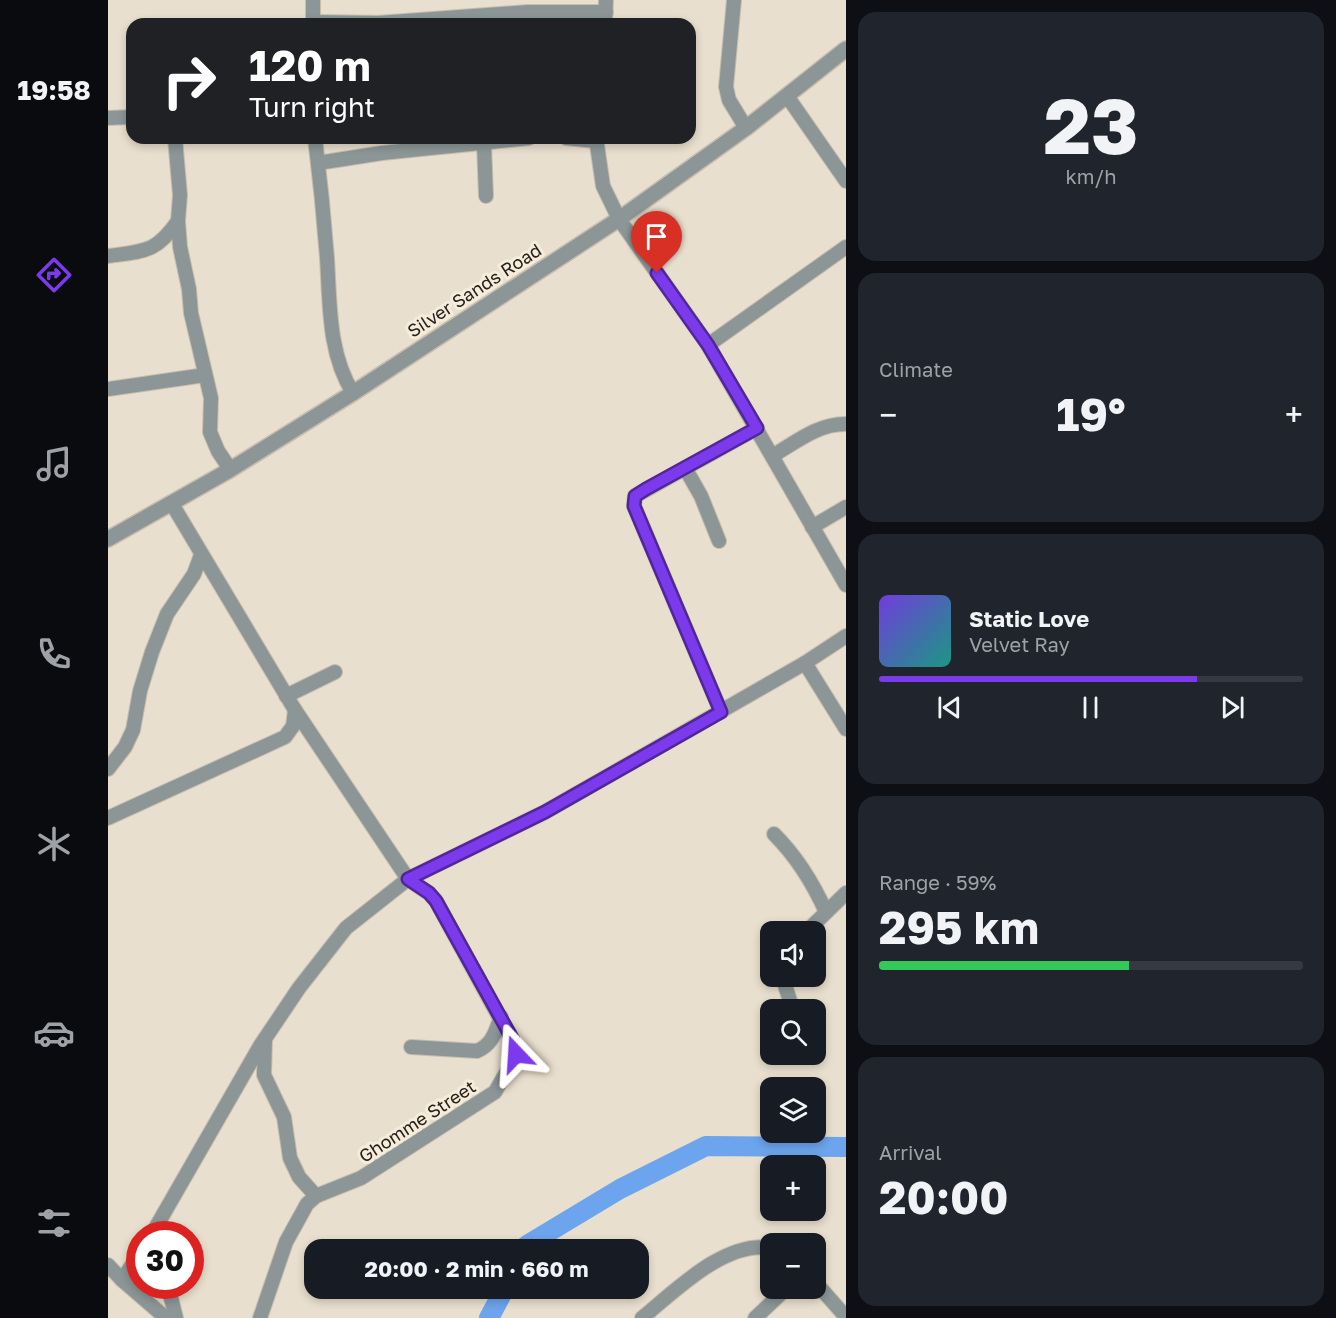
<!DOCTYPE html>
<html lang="en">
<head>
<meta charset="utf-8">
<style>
  body { margin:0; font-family:"Golos Text",sans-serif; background:#20242c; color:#f1f3f6; height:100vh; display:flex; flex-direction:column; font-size:22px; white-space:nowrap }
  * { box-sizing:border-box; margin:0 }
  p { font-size:20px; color:#9ea1a6 }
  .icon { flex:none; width:33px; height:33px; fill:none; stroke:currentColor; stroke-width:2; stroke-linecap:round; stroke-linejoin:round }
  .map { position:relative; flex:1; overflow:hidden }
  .details { display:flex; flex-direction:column; gap:12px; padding:12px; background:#0d0f14; width:490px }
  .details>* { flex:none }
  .hud { position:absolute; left:18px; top:18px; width:570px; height:126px; border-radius:18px; box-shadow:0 3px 9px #0003; background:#202124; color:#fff; overflow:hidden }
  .buttons { position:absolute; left:652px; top:921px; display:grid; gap:12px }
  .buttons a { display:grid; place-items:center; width:66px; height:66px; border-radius:12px; background:#171b24; box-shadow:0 3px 9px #0003; font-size:30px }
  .speed { position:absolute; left:18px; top:1221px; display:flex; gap:12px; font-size:30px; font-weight:700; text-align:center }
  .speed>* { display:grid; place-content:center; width:78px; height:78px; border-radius:50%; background:#171b24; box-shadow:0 3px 9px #0003; line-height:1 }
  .speed .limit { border:9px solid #d22; background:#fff; color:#111 }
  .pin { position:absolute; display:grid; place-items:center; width:51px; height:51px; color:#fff; margin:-62px -26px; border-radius:50% 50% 50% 0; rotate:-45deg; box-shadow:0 0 6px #0007 }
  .pin .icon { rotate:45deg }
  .me { position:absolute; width:66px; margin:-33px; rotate:340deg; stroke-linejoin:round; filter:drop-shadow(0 0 4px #0008) }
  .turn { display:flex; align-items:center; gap:21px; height:126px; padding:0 24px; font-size:27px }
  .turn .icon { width:78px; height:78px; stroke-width:2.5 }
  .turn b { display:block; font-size:42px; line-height:51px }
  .big { font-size:45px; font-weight:700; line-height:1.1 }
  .details .widget { flex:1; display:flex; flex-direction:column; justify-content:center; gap:9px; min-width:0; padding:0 21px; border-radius:18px; background:#20242c }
  .details .dial { align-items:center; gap:0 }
  .dial b { font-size:78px; line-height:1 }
  .song { display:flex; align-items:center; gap:18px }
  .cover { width:72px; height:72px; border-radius:9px; background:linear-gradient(135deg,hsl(260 70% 55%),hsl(170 70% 35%)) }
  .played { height:6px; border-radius:3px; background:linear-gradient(90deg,#7c3aed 75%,#363941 75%) }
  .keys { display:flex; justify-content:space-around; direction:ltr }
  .heat { display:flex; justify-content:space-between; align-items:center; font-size:33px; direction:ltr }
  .charge { height:9px; border-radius:4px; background:linear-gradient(90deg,#34c759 59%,#363941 0) }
  .trip { position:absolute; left:196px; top:1239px; width:345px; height:60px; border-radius:18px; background:#171b24; box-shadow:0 3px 9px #0003; font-weight:700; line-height:60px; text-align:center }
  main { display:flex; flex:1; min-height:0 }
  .tabs { display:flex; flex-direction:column; width:108px; justify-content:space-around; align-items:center; background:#090b0e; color:#9ea1a6 }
  .tabs .icon { width:42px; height:42px }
  .tabs .active { color:#7c3aed }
  .tabs b { font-size:27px; color:#f1f3f6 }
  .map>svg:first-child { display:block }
</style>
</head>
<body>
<main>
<nav class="tabs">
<b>19:58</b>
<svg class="icon active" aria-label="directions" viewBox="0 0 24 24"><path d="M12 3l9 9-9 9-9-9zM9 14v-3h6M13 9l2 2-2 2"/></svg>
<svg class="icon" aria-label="music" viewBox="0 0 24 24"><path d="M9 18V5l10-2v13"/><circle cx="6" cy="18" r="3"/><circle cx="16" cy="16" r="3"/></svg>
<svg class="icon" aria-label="phone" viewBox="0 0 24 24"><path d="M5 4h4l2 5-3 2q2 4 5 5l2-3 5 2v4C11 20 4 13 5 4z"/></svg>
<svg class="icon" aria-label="climate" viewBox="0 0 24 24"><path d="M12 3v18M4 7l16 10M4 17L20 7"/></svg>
<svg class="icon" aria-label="car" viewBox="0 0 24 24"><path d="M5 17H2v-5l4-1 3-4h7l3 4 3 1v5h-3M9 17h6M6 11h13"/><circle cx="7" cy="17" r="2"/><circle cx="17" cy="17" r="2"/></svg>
<svg class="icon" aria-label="filters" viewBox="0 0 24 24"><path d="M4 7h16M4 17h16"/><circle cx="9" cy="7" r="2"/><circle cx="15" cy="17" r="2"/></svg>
</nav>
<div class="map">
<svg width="738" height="1318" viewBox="0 0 738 1318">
  <rect width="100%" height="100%" fill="#e9dfce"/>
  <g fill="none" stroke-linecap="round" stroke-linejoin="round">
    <g stroke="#6ca4ed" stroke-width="20">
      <polyline points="417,1250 419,1245 512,1189 598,1146 738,1147"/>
      <polyline points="381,1318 397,1288"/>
    </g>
    <g stroke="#c6bdae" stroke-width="16">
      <g id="minor">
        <polyline points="626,0 618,87 621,100 638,128"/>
        <polyline points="205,22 270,23 420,12 498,12"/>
        <polyline points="205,24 205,0"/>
        <polyline points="497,24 498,0"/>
        <polyline points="679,96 738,181"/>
        <polyline points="0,118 24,117"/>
        <polyline points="67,138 72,195 70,221 72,247 81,289 83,313 103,398 102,432 110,451 122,469"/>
        <path d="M207 138C212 178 216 218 219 258 222 304 220 353 245 393"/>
        <polyline points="458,138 488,141"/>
        <polyline points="488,138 495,186 511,219 600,345 738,585"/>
        <polyline points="376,144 378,196"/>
        <polyline points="210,163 274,153 421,138"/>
        <path d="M0 256C36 251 48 253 70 221"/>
        <polyline points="600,345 738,247"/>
        <polyline points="0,389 97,375"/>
        <path d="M664 456C687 443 709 424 737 424"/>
        <polyline points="577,468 593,496 611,541"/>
        <polyline points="64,504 187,710 300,879 321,893 328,901 408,1048 405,1061 387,1092 253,1178 208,1196 199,1204 178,1242 152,1318"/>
        <polyline points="704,527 738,507"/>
        <polyline points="697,663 738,729"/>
        <polyline points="178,696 227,672"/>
        <polyline points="613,712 526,506 527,496 649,428"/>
        <polyline points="0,769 17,747 25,730 32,691 44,652 59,614 86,574 93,555"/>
        <polyline points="0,818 177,737 185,726 187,710"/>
        <path d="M666 834C689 857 705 883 718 912"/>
        <polyline points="698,932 738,893"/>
        <polyline points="674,976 685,1010"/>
        <polyline points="157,1040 156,1075 176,1117 182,1158 191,1177 208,1196"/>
        <path d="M303 1047 369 1051C385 1044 387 1032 393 1017"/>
        <polyline points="44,1234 152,1046 191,988 238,928 300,879 437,812 697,663 738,636"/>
        <polyline points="0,1265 14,1280 58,1318"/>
        <polyline points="14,1280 32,1253"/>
        <polyline points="708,1283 738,1317"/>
        <polyline points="60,1286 68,1318"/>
        <path d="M534 1318C567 1291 617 1240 663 1248"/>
        <polyline points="647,1318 679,1288"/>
      </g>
    </g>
    <g stroke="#c6bdae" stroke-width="18">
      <polyline id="tertiary" points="0,539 120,471 245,393 511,219 638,128 738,49"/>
    </g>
    <use href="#minor" stroke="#8c9697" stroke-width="14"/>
    <use href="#tertiary" stroke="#8c9697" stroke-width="15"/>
  </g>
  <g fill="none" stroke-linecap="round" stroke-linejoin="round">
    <g stroke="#51269a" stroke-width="15">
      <polyline id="route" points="408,1054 408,1048 405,1040 328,901 321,893 300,879 437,812 613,712 526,506 527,496 538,489 649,428 600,345 549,273"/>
    </g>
    <use href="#route" stroke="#7c3aed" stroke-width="10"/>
  </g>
  <g text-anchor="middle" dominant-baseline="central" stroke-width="6" stroke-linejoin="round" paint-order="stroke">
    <g font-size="18" fill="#25211b" stroke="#f6ecdb">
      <text transform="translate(366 290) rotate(-33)">Silver Sands Road</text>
      <text transform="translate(309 1121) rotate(-33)">Ghomme Street</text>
    </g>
  </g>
</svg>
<div class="buttons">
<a><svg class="icon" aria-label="sound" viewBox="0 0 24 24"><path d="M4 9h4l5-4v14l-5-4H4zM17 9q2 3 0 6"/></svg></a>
<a><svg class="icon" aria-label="search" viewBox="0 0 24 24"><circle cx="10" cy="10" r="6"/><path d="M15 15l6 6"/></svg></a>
<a><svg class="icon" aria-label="layers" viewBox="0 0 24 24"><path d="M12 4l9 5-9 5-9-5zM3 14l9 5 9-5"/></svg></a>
<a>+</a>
<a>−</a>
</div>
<div class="speed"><div class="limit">30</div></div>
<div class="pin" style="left:549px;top:273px;background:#d93025"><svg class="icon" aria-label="arrive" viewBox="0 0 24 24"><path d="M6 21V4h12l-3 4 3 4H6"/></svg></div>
<svg class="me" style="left:408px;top:1054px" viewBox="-20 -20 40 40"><path d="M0-17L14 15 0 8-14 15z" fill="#7c3aed" stroke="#fff" stroke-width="4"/></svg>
<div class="trip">20:00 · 2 min · 660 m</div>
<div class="hud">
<div class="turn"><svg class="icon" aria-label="right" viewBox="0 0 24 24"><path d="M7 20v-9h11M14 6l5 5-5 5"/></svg><div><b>120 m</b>Turn right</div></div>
</div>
</div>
<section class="details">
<div class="widget dial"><b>23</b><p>km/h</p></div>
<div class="widget"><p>Climate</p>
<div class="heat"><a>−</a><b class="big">19°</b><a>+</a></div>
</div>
<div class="widget">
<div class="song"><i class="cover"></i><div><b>Static Love</b><p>Velvet Ray</p></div></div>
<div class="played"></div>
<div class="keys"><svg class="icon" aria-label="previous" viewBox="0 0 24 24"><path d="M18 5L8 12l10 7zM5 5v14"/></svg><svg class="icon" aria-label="pause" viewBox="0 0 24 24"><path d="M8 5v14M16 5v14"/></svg><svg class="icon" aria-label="next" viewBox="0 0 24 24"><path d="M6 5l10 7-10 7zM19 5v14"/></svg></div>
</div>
<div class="widget"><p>Range · 59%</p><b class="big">295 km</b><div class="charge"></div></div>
<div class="widget"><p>Arrival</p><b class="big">20:00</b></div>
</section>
</main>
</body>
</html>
